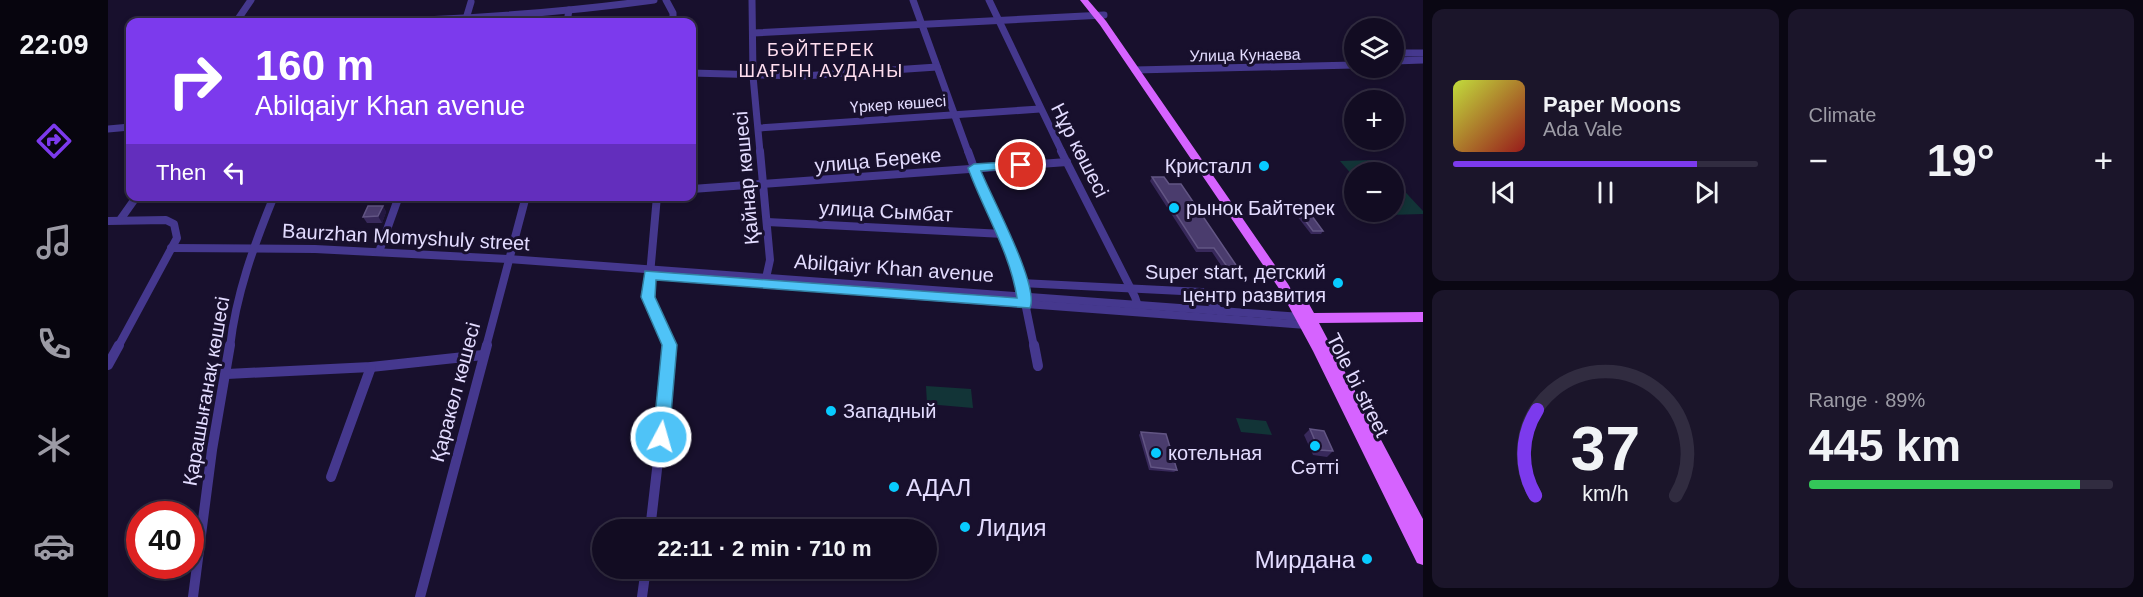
<!DOCTYPE html>
<html lang="en">
<head>
<meta charset="utf-8">
<style>
  body { margin:0; font-family:Arial,sans-serif; background:#1b152a; color:#f1f3f6; height:100vh; display:flex; flex-direction:column; font-size:22px; white-space:nowrap }
  * { box-sizing:border-box; margin:0 }
  p { font-size:20px; color:#9c9ba5 }
  .icon { flex:none; width:33px; height:33px; fill:none; stroke:currentColor; stroke-width:2; stroke-linecap:round; stroke-linejoin:round }
  .map { position:relative; flex:1; overflow:hidden }
  .side { display:flex; flex-direction:column; gap:9px; padding:9px; background:#0a0713; width:720px }
  .side>* { flex:none }
  .hud { position:absolute; left:18px; top:18px; width:570px; height:183px; border-radius:12px; box-shadow:0 3px 9px #0003,0 0 0 2px #312c40; background:#7c3aed; color:#fff; overflow:hidden }
  .buttons { position:absolute; left:1236px; top:18px; display:grid; gap:12px }
  .buttons a { display:grid; place-items:center; width:60px; height:60px; border-radius:50%; background:#120c22; box-shadow:0 3px 9px #0003,0 0 0 2px #312c40; font-size:30px }
  .speed { position:absolute; left:18px; top:501px; display:flex; gap:12px; font-size:30px; font-weight:700; text-align:center }
  .speed>* { display:grid; place-content:center; width:78px; height:78px; border-radius:50%; background:#120c22; box-shadow:0 3px 9px #0003,0 0 0 2px #312c40; line-height:1 }
  .speed .limit { border:9px solid #d22; background:#fff; color:#111 }
  .pin { position:absolute; display:grid; place-items:center; width:51px; height:51px; color:#fff; margin:-26px; border:3px solid #fff; border-radius:50%; box-shadow:0 2px 6px #0007 }
  .me { position:absolute; width:66px; margin:-33px; rotate:6deg; stroke-linejoin:round; filter:drop-shadow(0 0 4px #0008) }
  .turn { display:flex; align-items:center; gap:21px; height:126px; padding:0 30px; font-size:27px }
  .turn .icon { width:78px; height:78px; stroke-width:2.5 }
  .turn b { display:block; font-size:42px; line-height:51px }
  .then { display:flex; align-items:center; height:57px; padding:0 30px; background:#0003; gap:12px; font-size:22px }
  .big { font-size:45px; font-weight:800; line-height:1.1 }
  .side .widget { flex:1; display:flex; flex-direction:column; justify-content:center; gap:9px; min-width:0; padding:0 21px; border-radius:12px; background:#1b152a }
  .side .dial { align-items:center; gap:0 }
  .dial svg { height:156px; overflow:visible; fill:none; stroke:#312c40; stroke-width:7; stroke-linecap:round; text-anchor:middle }
  .dial text { fill:#f1f3f6; stroke:none }
  .song { display:flex; align-items:center; gap:18px }
  .cover { width:72px; height:72px; border-radius:9px; background:linear-gradient(135deg,hsl(70 70% 55%),hsl(0 70% 35%)) }
  .played { height:6px; border-radius:3px; background:linear-gradient(90deg,#7c3aed 80%,#312c40 80%) }
  .keys { display:flex; justify-content:space-around; direction:ltr }
  .heat { display:flex; justify-content:space-between; align-items:center; font-size:33px; direction:ltr }
  .charge { height:9px; border-radius:4px; background:linear-gradient(90deg,#34c759 89%,#312c40 0) }
  .side .tiles { flex:1; display:grid; gap:9px; grid-template-columns:repeat(2,1fr) }
  .trip { position:absolute; left:484px; top:519px; width:345px; height:60px; border-radius:30px; background:#120c22; box-shadow:0 3px 9px #0003,0 0 0 2px #312c40; font-weight:800; line-height:60px; text-align:center }
  main { display:flex; flex:1; min-height:0 }
  .menu { display:flex; flex-direction:column; width:108px; justify-content:space-around; align-items:center; background:#07050e; color:#9c9ba5 }
  .menu .icon { width:42px; height:42px }
  .menu .selected { color:#7c3aed }
  .menu b { font-size:27px; color:#f1f3f6 }
  .map>svg:first-child { display:block }
</style>
</head>
<body>
<main>
<nav class="menu">
<b>22:09</b>
<svg class="icon selected" aria-label="directions" viewBox="0 0 24 24"><path d="M12 3l9 9-9 9-9-9zM9 14v-3h6M13 9l2 2-2 2"/></svg>
<svg class="icon" aria-label="music" viewBox="0 0 24 24"><path d="M9 18V5l10-2v13"/><circle cx="6" cy="18" r="3"/><circle cx="16" cy="16" r="3"/></svg>
<svg class="icon" aria-label="phone" viewBox="0 0 24 24"><path d="M5 4h4l2 5-3 2q2 4 5 5l2-3 5 2v4C11 20 4 13 5 4z"/></svg>
<svg class="icon" aria-label="climate" viewBox="0 0 24 24"><path d="M12 3v18M4 7l16 10M4 17L20 7"/></svg>
<svg class="icon" aria-label="car" viewBox="0 0 24 24"><path d="M5 17H2v-5l4-1 3-4h7l3 4 3 1v5h-3M9 17h6M6 11h13"/><circle cx="7" cy="17" r="2"/><circle cx="17" cy="17" r="2"/></svg>
</nav>
<div class="map">
<svg width="1315" height="597" viewBox="0 0 1315 597">
  <rect width="100%" height="100%" fill="#18102d"/>
  <g fill="#123437">
    <polygon points="1266,160 1278,172 1246,172 1246,177 1232,161"/>
    <polygon points="1286,180 1315,211 1315,214 1280,215 1278,212 1286,212"/>
    <polygon points="818,386 863,389 865,408 819,404"/>
    <polygon points="1128,418 1158,421 1164,435 1133,432"/>
  </g>
  <g fill="none" stroke-linecap="round" stroke-linejoin="round">
    <g stroke="#45388e" stroke-width="7">
      <polyline points="558,0 565,13 565,22"/>
      <polyline points="644,0 645,76 652,152"/>
      <polyline points="805,0 860,152"/>
      <polyline points="881,0 954,152"/>
      <polyline points="128,22 143,0"/>
      <path d="M266 22C360 19 453 13 546 0"/>
      <polyline points="357,22 363,2"/>
      <polyline points="459,22 461,10"/>
      <polyline points="645,33 996,15"/>
      <polyline points="1286,53 1315,53"/>
      <polyline points="1286,61 1315,60"/>
      <polyline points="1027,70 1246,65"/>
      <polyline points="584,73 695,76 829,67"/>
      <polyline points="651,128 932,109"/>
      <polyline points="0,129 22,127"/>
    </g>
    <g stroke="#45388e" stroke-width="8">
      <polyline points="652,151 662,260 658,278"/>
      <polyline points="860,151 878,201 896,234 913,283 926,347"/>
      <polyline points="953,151 1027,297 1030,306 1027,310"/>
      <polyline points="584,189 959,162"/>
      <polyline points="549,196 540,297 561,347"/>
      <polyline points="12,220 29,196"/>
      <polyline points="0,221 58,220 66,224 69,238 10,347"/>
      <polyline points="659,222 896,234"/>
      <polyline points="63,248 207,249 400,259 1194,317"/>
      <polyline points="271,252 291,196"/>
      <polyline points="913,283 1094,292 1112,312"/>
      <polyline points="784,294 1198,325"/>
      <path d="M122 347C128 294 146 245 166 196"/>
      <polyline points="378,347 418,196"/>
    </g>
    <g stroke="#45388e" stroke-width="10">
      <polyline points="926,345 930,366"/>
      <polyline points="0,365 11,345"/>
      <polyline points="119,374 263,367 375,355"/>
      <polyline points="223,477 263,367"/>
      <polyline points="542,530 562,357 561,345"/>
      <polyline points="85,597 104,450 122,345"/>
      <polyline points="312,597 379,345"/>
      <polyline points="534,597 538,568"/>
    </g>
    <polygon fill="#d663ff" fill-rule="evenodd" points="972,0 980,0 998,21 1180,284 1192,305 1197,302 1201,304 1206,313 1315,312 1315,322 1211,323 1315,519 1315,565 1309,563 1205,351 1172,290 992,25"/>
  </g>
  <g fill="#38295b">
    <polygon points="1044,177 1061,184 1134,274 1131,278 1122,279 1104,252 1088,252 1042,181"/>
    <polygon points="275,206 278,212 274,223 259,223 255,217"/>
    <polygon points="1191,212 1215,231 1213,234 1203,234 1189,216"/>
    <polygon points="1202,429 1225,451 1219,457 1205,455 1196,435"/>
    <polygon points="1033,432 1069,470 1066,472 1041,470 1031,435"/>
  </g>
  <polygon fill="#231741" points="275,206 278,212 274,223 270,216"/>
  <g fill="#4a3c6d" stroke="#625584" stroke-width="1.5">
    <polygon points="1044,177 1056,177 1061,184 1073,184 1134,274 1125,275 1106,248 1090,248"/>
    <polygon points="260,206 275,206 270,216 255,217"/>
    <polygon points="1191,212 1201,212 1215,231 1205,231"/>
    <polygon points="1202,429 1216,431 1225,451 1211,450"/>
    <polygon points="1033,432 1058,434 1069,470 1043,467"/>
  </g>
  <path fill="#4fc3f7" stroke="#337fa1" stroke-width="1.5" d="M913 161 918 165 917 167 873 171C883 197 932 286 922 308L548 280 547 297 569 345 561 437 559 442H547L545 437 554 345 533 297 537 271 909 298C902 252 876 212 860 168L866 164Z"/>
  <g fill="#08cbff" stroke="#18102d" stroke-width="2">
    <circle cx="1156" cy="166" r="6"/>
    <circle cx="1066" cy="208" r="6"/>
    <circle cx="1230" cy="283" r="6"/>
    <circle cx="723" cy="411" r="6"/>
    <circle cx="1207" cy="446" r="6"/>
    <circle cx="1048" cy="453" r="6"/>
    <circle cx="786" cy="487" r="6"/>
    <circle cx="857" cy="527" r="6"/>
    <circle cx="1259" cy="559" r="6"/>
  </g>
  <g text-anchor="middle" dominant-baseline="central" stroke-width="6" stroke-linejoin="round" paint-order="stroke">
    <g font-size="16" fill="#e3dcff" stroke="#18102d">
      <text transform="translate(1137 55) rotate(-1)">Улица Кунаева</text>
      <text transform="translate(790 104) rotate(-4)">Үркер көшесі</text>
    </g>
    <g font-size="18" letter-spacing="1.5" fill="#ffdeef" stroke="#18102d">
      <text x="713" y="50">БӘЙТЕРЕК<tspan x="713" dy="21">ШАҒЫН АУДАНЫ</tspan></text>
    </g>
    <g font-size="20" fill="#e3dcff" stroke="#18102d">
      <text transform="translate(972 150) rotate(63)">Нұр көшесі</text>
      <text transform="translate(770 160) rotate(-5)">улица Береке</text>
      <text transform="translate(638 178) rotate(-95)">Қайнар көшесі</text>
      <text transform="translate(778 211) rotate(3)">улица Сымбат</text>
      <text transform="translate(298 237) rotate(3)">Baurzhan Momyshuly street</text>
      <text transform="translate(786 268) rotate(4)">Abilqaiyr Khan avenue</text>
      <text transform="translate(1250 385) rotate(63)">Tole bi street</text>
      <text transform="translate(98 391) rotate(-80)">Қарашығанақ көшесі</text>
      <text transform="translate(347 392) rotate(-75)">Қаракөл көшесі</text>
    </g>
    <g font-size="20" fill="#e3dcff" stroke="#18102d" text-anchor="start">
      <text x="1144" y="166" text-anchor="end">Кристалл</text>
      <text x="1078" y="208">рынок Байтерек</text>
      <text x="1218" y="272" text-anchor="end">Super start, детский<tspan x="1218" dy="23">центр развития</tspan></text>
      <text x="735" y="411">Западный</text>
      <text x="1060" y="453">котельная</text>
      <text x="1207" y="467" text-anchor="middle">Cәтті</text>
    </g>
    <g font-size="24" fill="#e3dcff" stroke="#18102d" text-anchor="start">
      <text x="798" y="487">АДАЛ</text>
      <text x="869" y="527">Лидия</text>
      <text x="1247" y="559" text-anchor="end">Мирдана</text>
    </g>
  </g>
</svg>
<div class="buttons">
<a><svg class="icon" aria-label="layers" viewBox="0 0 24 24"><path d="M12 4l9 5-9 5-9-5zM3 14l9 5 9-5"/></svg></a>
<a>+</a>
<a>−</a>
</div>
<div class="speed"><div class="limit">40</div></div>
<div class="pin" style="left:913px;top:165px;background:#d93025"><svg class="icon" aria-label="arrive" viewBox="0 0 24 24"><path d="M6 21V4h12l-3 4 3 4H6"/></svg></div>
<svg class="me" style="left:553px;top:437px" viewBox="-20 -20 40 40"><circle r="17" fill="#4fc3f7" stroke="#fff" stroke-width="3"/><path d="M0-11L8 9 0 5-8 9z" fill="#fff"/></svg>
<div class="trip">22:11 · 2 min · 710 m</div>
<div class="hud">
<div class="turn"><svg class="icon" aria-label="right" viewBox="0 0 24 24"><path d="M7 20v-9h11M14 6l5 5-5 5"/></svg><div><b>160 m</b>Abilqaiyr Khan avenue</div></div>
<div class="then">Then<svg class="icon" aria-label="left" viewBox="0 0 24 24"><path d="M17 20v-9H6M10 6l-5 5 5 5"/></svg></div>
</div>
</div>
<section class="side">
<div class="tiles">
<div class="widget">
<div class="song"><i class="cover"></i><div><b>Paper Moons</b><p>Ada Vale</p></div></div>
<div class="played"></div>
<div class="keys"><svg class="icon" aria-label="previous" viewBox="0 0 24 24"><path d="M18 5L8 12l10 7zM5 5v14"/></svg><svg class="icon" aria-label="pause" viewBox="0 0 24 24"><path d="M8 5v14M16 5v14"/></svg><svg class="icon" aria-label="next" viewBox="0 0 24 24"><path d="M6 5l10 7-10 7zM19 5v14"/></svg></div>
</div>
<div class="widget"><p>Climate</p>
<div class="heat"><a>−</a><b class="big">19°</b><a>+</a></div>
</div>
<div class="widget dial"><svg viewBox="0 0 100 80">
<path d="M14 69A42 42 0 1 1 86 69"/>
<path d="M14 69A42 42 0 0 1 15 25" stroke="#7c3aed"/>
<text x="50" y="56" font-size="32" font-weight="700">37</text>
<text x="50" y="72" font-size="11">km/h</text>
</svg></div>
<div class="widget"><p>Range · 89%</p><b class="big">445 km</b><div class="charge"></div></div>
</div>
</section>
</main>
</body>
</html>
